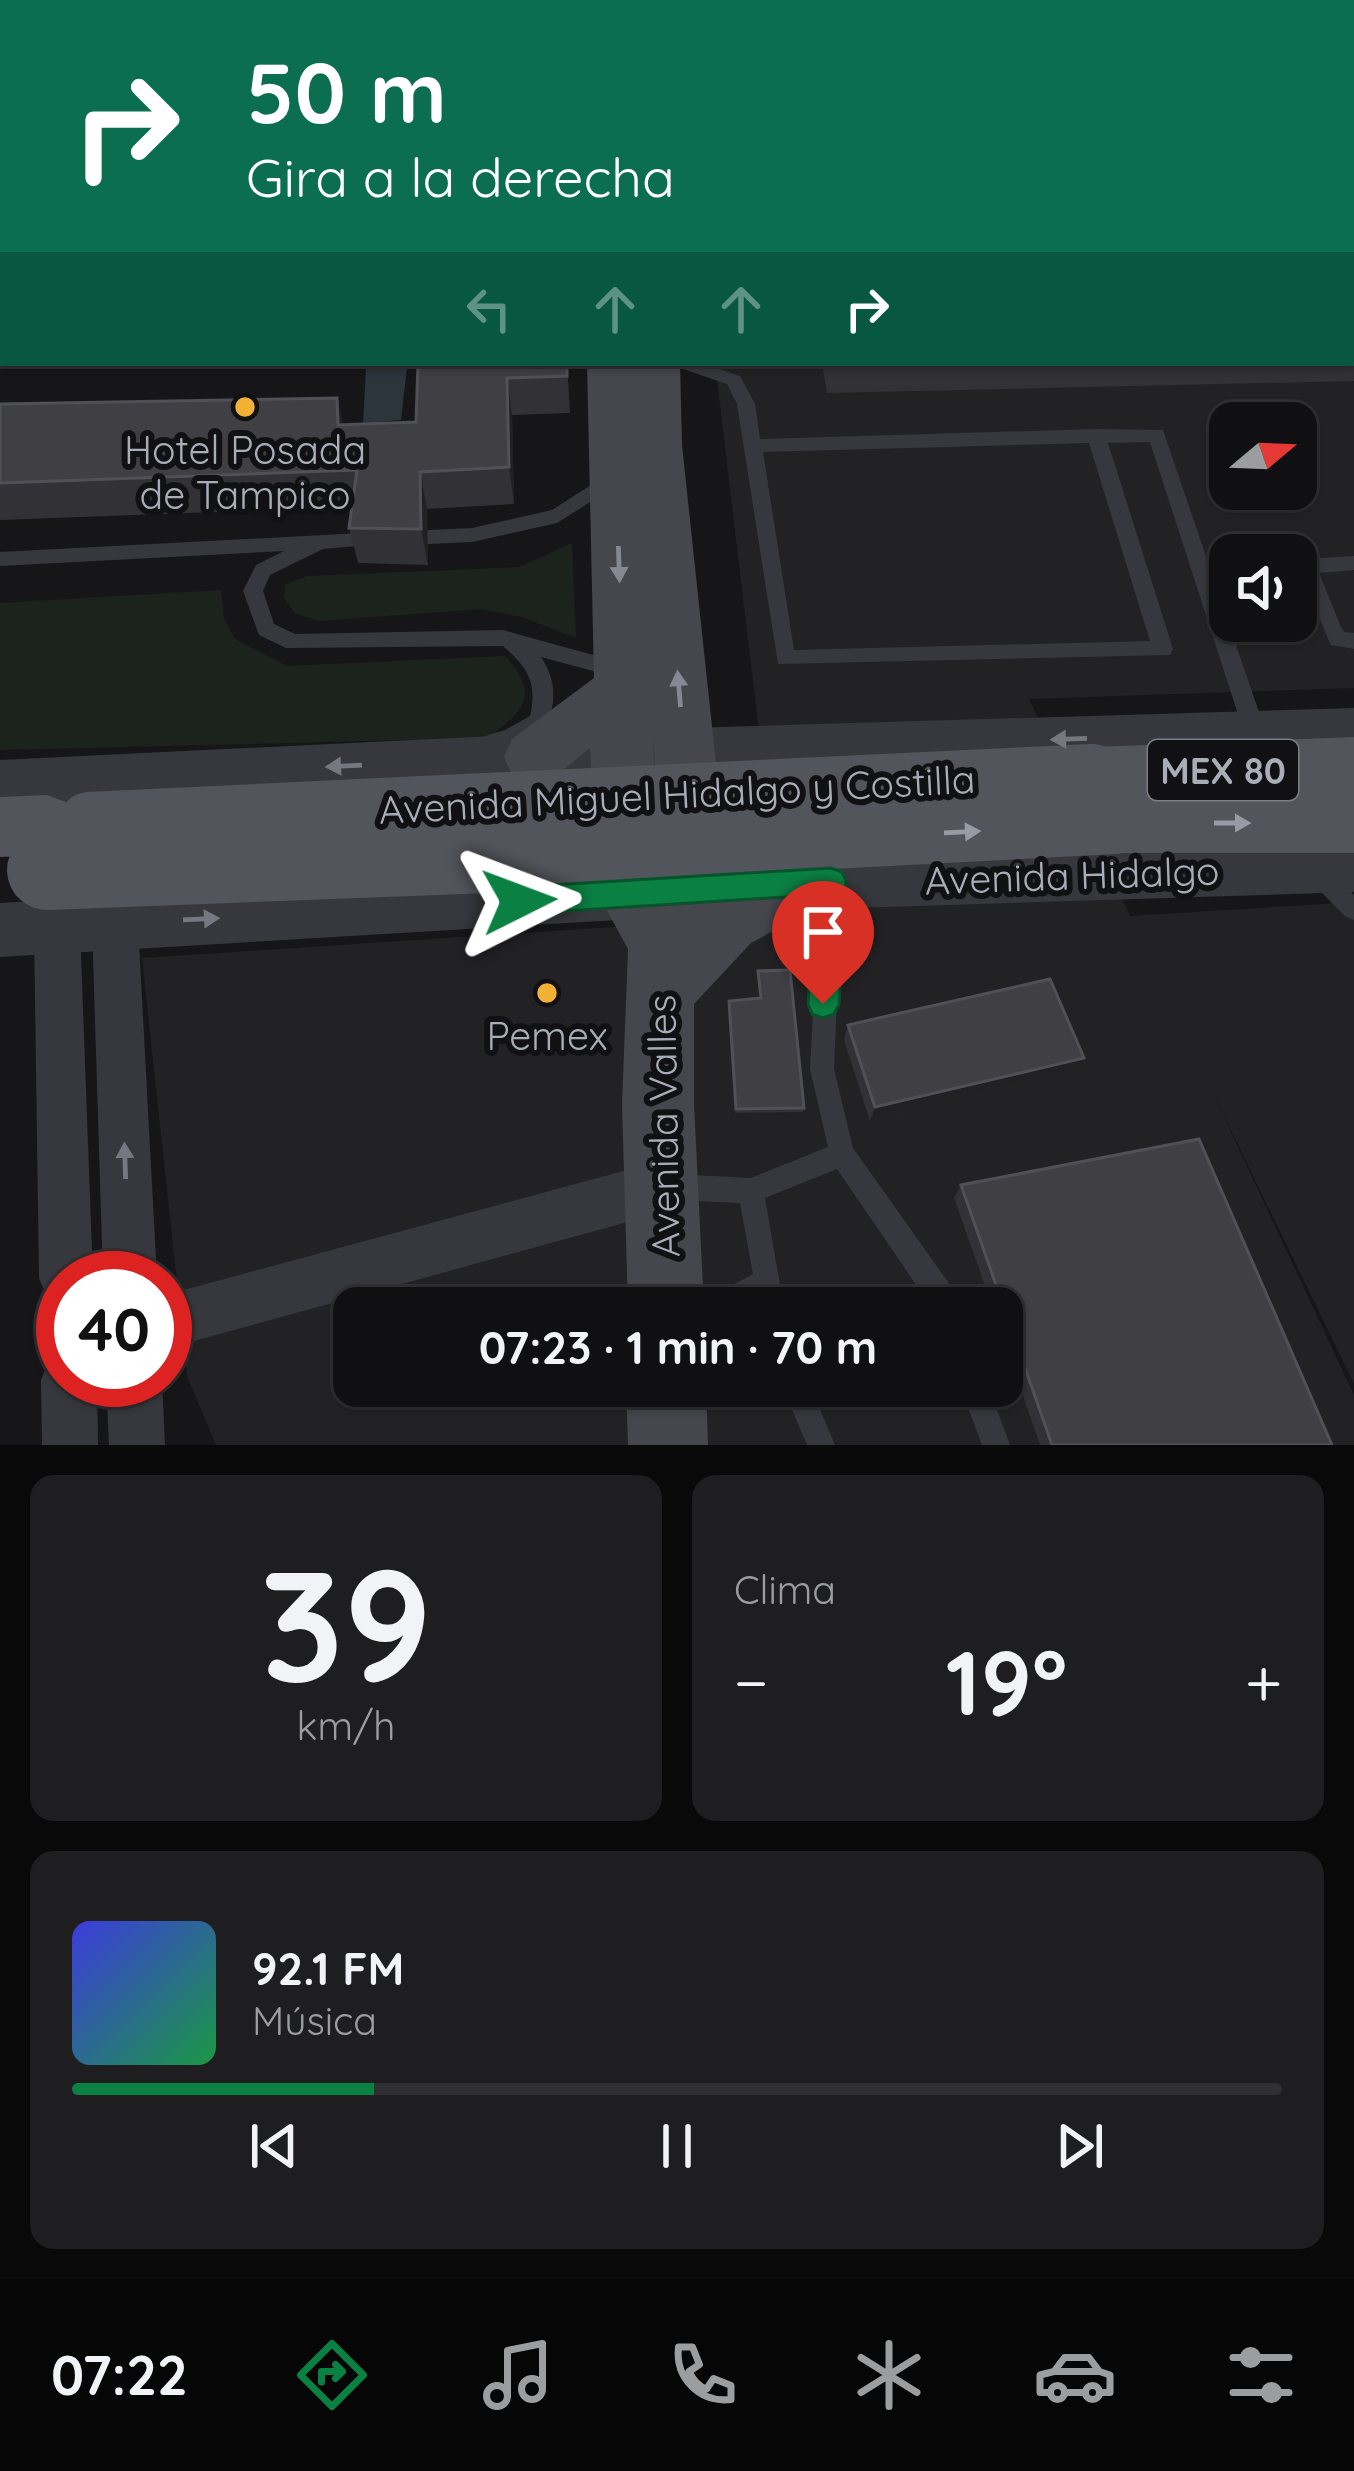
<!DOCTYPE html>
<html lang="es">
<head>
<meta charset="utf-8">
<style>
  body { margin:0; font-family:Quicksand,sans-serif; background:#1e1e20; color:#f1f3f6; height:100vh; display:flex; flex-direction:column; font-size:45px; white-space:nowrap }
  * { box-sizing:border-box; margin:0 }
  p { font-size:39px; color:#9c9d9f }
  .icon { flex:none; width:66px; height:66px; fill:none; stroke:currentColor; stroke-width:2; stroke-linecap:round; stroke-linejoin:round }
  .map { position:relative; height:1445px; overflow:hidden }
  .details { display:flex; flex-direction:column; gap:30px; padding:30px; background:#09090a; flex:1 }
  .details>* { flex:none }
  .banner { position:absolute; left:0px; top:0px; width:1356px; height:366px; box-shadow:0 3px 9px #0004,0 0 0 3px #303032; background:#0b6e4f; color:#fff; overflow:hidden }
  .needle { width:78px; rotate:71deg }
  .buttons { position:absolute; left:1209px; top:402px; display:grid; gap:24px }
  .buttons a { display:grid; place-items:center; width:108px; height:108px; border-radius:24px; background:#101012; box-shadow:0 3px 9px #0004,0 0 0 3px #303032; font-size:60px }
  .speed { position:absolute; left:36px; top:1251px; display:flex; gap:24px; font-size:60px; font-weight:700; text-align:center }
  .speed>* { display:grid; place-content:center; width:156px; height:156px; border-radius:50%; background:#101012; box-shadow:0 3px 9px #0004,0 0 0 3px #303032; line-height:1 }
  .speed .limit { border:18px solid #d22; background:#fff; color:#111 }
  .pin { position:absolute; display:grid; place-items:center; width:102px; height:102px; color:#fff; margin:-123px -51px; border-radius:50% 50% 50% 0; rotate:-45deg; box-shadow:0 0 12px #0007 }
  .pin .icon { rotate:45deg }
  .me { position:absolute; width:132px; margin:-66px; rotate:87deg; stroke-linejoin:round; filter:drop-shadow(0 0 9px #0008) }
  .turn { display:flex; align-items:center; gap:42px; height:252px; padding:0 48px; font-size:54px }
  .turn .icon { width:156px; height:156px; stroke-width:2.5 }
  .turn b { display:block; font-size:84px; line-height:102px }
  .lanes { display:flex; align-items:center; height:114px; padding:0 48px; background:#0003; justify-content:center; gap:60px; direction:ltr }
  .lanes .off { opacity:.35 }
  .big { font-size:90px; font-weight:800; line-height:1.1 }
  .details .card { flex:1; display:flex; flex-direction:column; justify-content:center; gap:18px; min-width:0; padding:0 42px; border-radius:24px; background:#1e1e20 }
  .details .dial { align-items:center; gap:0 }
  .dial b { font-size:156px; line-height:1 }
  .song { display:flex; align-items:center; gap:36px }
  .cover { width:144px; height:144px; border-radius:18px; background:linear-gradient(135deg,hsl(240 70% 55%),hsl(140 70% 35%)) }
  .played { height:12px; border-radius:6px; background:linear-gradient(90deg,#0b8043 25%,#303032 25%) }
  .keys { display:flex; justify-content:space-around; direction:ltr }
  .heat { display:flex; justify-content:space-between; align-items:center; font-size:66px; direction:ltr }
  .details .tiles { flex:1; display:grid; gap:30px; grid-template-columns:1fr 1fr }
  .card:last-child { grid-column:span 2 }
  .trip { position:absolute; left:333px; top:1287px; width:690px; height:120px; border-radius:24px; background:#101012; box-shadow:0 3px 9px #0004,0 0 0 3px #303032; font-weight:800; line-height:120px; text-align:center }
  .menu { display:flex; height:192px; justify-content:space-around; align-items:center; background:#060607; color:#9c9d9f }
  .menu .icon { width:84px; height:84px }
  .menu .selected { color:#0b8043 }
  .menu b { font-size:54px; color:#f1f3f6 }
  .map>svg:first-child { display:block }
</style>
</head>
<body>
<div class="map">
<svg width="1354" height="1445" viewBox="0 0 1354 1445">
  <rect width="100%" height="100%" fill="#161618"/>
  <g fill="#222225" fill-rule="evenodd">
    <polygon points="671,0 1225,0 1226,3 672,3"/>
    <path d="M1354 279V688L1029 699 1130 916 1354 902V1384L1209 1085 1354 1395V1445H216L187 1376 142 958 781 916 715 363H1353ZM1230 423H1296V489H1230ZM1230 555H1296V621H1230ZM354 1308H1002V1386H354Z"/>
  </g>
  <g fill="#1c231d">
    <polygon points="572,543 576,638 522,617 482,609 319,621 295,613 284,598 285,584 308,576 519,567"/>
    <path d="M221 590 224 619 235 639 287 666 505 656C542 695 523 712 487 738L0 750V603Z"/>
  </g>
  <polygon fill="#2c353c" points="407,367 401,420 363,423 366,369"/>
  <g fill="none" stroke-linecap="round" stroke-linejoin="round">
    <g fill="#37383d" fill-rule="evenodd">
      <polygon points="886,0 900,0 901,3 887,3"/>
      <rect x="0" y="212" width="3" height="10"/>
      <path d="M674 363H702L740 376 755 404 760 439 1096 429 1163 430 1266 733 1262 739H1248L1244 733 1150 442 1108 443 1173 649 1170 655 778 664 737 404 727 384 677 367ZM1089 443 1150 641 794 650 763 452Z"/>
      <polygon points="613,471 622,478 620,483 557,523 472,542 428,544 418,537 428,530 472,528 552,510"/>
      <path d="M361 533 371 540 368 545 323 549 270 575 263 591 274 624 295 634 503 630 626 664 629 670 626 676 619 678 541 657C556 680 557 701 546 727 527 738 507 754 485 748L481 742 485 736 505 730 530 716C538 682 527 667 503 646L286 648 259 635 243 591 256 565 284 551 0 566V552Z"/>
      <polygon points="1354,556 1354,570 1319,573 1341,627 1344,632 1354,633 1354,649 1331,645 1297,566 1307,559"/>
      <polygon points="1317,863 1325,866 1354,895 1354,920 1346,917 1309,880 1306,873 1309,866"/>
      <polygon points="831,873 839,876 842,883 834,1069 853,1148 948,1282 958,1308 932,1308 837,1169 765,1198 784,1308 758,1308 757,1302 745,1308 705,1308 708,1298 753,1274 740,1203 674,1200 665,1196 661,1187 665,1178 674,1174 751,1178 828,1147 810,1069 820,883 823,876"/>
      <polygon points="782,1386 810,1386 835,1445 807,1445"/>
      <polygon points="960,1386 988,1386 1010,1445 982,1445"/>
    </g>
    <g fill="#37383d" fill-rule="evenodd">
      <polygon points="298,0 336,0 338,3 300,3"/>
      <polygon points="1248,0 1276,0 1278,3 1250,3"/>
      <rect x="0" y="83" width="3" height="18"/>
      <polygon points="115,903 131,909 138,924 157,1278 103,1278 92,924 99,909"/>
      <polygon points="57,907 73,913 80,928 93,1278 63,1278 63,1303 47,1297 39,1278 34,928 41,913"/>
      <polygon points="664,1160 682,1168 690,1186 682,1204 664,1212 165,1349 165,1295"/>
      <polygon points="63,1355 63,1380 97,1380 98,1445 42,1445 41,1380 49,1360"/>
      <polygon points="106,1380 162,1380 165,1445 109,1445"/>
    </g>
    <g fill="#37383d" fill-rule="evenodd">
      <polygon points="1354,708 1354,752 620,776 0,806 0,760 620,730"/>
      <polygon points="1354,842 1354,892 763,911 742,903 734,885 742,867 763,859"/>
      <polygon points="668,865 689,873 697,891 689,909 668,917 0,957 0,903"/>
    </g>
    <g fill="#45474d" fill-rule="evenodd">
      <rect x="611" y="0" width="40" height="3"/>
      <path d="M587 363H680L682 445 729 886 804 853 827 862 836 882 827 902 751 943 694 1004V1104L704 1308H628L622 1104 628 949 598 894 590 748C562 770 550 788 512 775L504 757 512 739 594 678ZM652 725 664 883 662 887Z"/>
      <polygon points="626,1386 706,1386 708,1445 628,1445"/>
    </g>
    <g fill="#53555c" fill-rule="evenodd">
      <polygon points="1354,737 1354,853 1115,853 1091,844 1080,823 1090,803 1068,795 1058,775 1068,755 1092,747"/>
      <polygon points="47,795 71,804 82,825 71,846 47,855 0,857 0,797"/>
    </g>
    <g stroke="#53555c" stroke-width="62">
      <polyline points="89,823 1092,775"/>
      <polyline points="720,844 1115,823"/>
    </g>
    <polyline stroke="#53555c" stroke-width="80" points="47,870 798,841"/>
  </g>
  <g fill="#323236">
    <polygon points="0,265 3,265 3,358 0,359"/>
    <polygon points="1353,266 1354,381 827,393 822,363 1353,363"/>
    <polygon points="418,363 567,363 570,413 512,415 514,504 427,509 428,565 358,563 349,528 352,507 0,520 0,404 337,398 343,425 416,422"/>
    <polygon points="758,971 804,1108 803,1112 735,1113 729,1006 760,999"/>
    <polygon points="848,1025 1075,1072 870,1121 844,1040"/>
    <polygon points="961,1185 1332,1445 1040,1445 1002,1335 1002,1308 993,1308 954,1198"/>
  </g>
  <g fill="#212124">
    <polygon points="507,378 512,415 514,504 509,467"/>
    <polygon points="337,398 346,434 338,425"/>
    <polygon points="420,472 427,509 428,565 421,529"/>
    <polygon points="1084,1058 1075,1072 870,1121 875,1107"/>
  </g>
  <g fill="#3f3f44" stroke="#4f5156" stroke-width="3">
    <polygon points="0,265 3,265 3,320 0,321"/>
    <polygon points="1353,266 1354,269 1353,354"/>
    <polygon points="418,363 567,363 567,376 507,378 509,467 420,472 421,529 349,528 357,470 0,483 0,404 337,398 338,425 416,422"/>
    <polygon points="829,363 971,363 830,366"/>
    <polygon points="790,970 804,1108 736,1109 729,1001 761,998 758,971"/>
    <polygon points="1050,979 1084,1058 875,1107 848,1025"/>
    <polygon points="1199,1139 1332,1445 1052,1445 961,1185"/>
  </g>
  <defs><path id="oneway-solid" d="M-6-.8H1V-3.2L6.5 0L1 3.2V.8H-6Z" transform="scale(3)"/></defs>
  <g fill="#858993">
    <use href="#oneway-solid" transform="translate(619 564) rotate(88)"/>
    <use href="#oneway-solid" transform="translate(679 689) rotate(-95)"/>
  </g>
  <g fill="#757881">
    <use href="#oneway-solid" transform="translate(1069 739) rotate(178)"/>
    <use href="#oneway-solid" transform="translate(344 766) rotate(177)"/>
    <use href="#oneway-solid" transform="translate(201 919) rotate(-3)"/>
    <use href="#oneway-solid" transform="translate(125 1161) rotate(-92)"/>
  </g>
  <g fill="#979ba6">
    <use href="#oneway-solid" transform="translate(1232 823)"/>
    <use href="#oneway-solid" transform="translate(962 832) rotate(-3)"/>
  </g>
  <polygon fill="#0b8043" stroke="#07532c" stroke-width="3" points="831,868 842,872 846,881 839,1004 834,1014 823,1018 812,1014 808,1004 816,895 519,914 509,910 504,901 509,891 519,887"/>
  <g fill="#f2b134" stroke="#111113" stroke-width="4.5">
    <circle cx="245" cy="407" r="12"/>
    <circle cx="547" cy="993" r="12"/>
  </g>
  <g text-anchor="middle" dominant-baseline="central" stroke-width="12" stroke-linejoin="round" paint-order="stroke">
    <rect fill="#111113" stroke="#7b7e86" stroke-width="3" x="1148" y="740" width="150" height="60" rx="9"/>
    <g font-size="36" font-weight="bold" fill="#a8adb8">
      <text x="1223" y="770">MEX 80</text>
    </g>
    <g font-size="39" fill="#a8adb8" stroke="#111113">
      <text x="245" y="449">Hotel Posada<tspan x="245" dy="45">de Tampico</tspan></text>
      <text x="547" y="1035">Pemex</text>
    </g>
    <g font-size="39" fill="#a8adb8" stroke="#111113">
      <text transform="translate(677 794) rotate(-3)">Avenida Miguel Hidalgo y Costilla</text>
      <text transform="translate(1072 875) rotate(-2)">Avenida Hidalgo</text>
      <text transform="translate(663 1126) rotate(-91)">Avenida Valles</text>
    </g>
  </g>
</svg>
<div class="buttons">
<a><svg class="needle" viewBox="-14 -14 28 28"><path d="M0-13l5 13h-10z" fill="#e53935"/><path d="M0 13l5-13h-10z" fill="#9c9d9f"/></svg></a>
<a><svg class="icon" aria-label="sound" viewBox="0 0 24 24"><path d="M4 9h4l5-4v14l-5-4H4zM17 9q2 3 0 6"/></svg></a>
</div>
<div class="speed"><div class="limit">40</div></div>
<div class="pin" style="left:823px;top:1004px;background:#d93025"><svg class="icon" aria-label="arrive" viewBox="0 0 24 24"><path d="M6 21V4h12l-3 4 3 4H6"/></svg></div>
<svg class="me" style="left:519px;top:901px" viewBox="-20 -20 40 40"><path d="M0-17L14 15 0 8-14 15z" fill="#0b8043" stroke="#fff" stroke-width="4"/></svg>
<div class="trip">07:23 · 1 min · 70 m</div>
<div class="banner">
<div class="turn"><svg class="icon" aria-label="right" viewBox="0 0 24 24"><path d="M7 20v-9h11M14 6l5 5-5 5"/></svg><div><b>50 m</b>Gira a la derecha</div></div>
<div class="lanes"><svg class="icon off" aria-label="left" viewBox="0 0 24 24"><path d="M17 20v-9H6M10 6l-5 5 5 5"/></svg><svg class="icon off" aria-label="ahead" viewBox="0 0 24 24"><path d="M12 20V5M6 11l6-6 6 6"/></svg><svg class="icon off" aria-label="ahead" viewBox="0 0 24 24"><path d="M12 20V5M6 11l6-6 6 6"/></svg><svg class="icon" aria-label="right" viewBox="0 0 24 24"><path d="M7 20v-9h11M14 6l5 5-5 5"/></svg></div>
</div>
</div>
<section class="details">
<div class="tiles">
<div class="card dial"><b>39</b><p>km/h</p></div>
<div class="card"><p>Clima</p>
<div class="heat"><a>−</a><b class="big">19°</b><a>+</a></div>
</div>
<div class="card">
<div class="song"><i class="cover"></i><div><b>92.1 FM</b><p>Música</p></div></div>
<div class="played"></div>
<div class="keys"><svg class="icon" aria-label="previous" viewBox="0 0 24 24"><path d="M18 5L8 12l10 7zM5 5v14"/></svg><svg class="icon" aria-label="pause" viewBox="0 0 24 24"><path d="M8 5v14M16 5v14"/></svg><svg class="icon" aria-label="next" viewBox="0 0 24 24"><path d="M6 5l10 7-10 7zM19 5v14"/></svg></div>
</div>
</div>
</section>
<nav class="menu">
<b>07:22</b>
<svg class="icon selected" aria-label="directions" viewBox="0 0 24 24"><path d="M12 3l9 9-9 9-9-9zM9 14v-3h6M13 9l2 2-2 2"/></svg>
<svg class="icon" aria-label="music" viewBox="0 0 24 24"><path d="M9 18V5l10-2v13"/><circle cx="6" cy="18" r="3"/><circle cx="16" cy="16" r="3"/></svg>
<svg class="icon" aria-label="phone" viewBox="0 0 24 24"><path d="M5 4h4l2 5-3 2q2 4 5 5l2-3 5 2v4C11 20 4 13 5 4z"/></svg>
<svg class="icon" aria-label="climate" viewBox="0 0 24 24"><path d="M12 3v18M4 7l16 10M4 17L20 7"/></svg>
<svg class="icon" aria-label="car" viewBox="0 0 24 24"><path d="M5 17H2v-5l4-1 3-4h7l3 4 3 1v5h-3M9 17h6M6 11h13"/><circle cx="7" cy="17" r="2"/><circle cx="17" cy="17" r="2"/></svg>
<svg class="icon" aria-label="filters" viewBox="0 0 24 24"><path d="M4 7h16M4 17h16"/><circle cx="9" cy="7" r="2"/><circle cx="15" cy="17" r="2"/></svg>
</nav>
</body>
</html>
